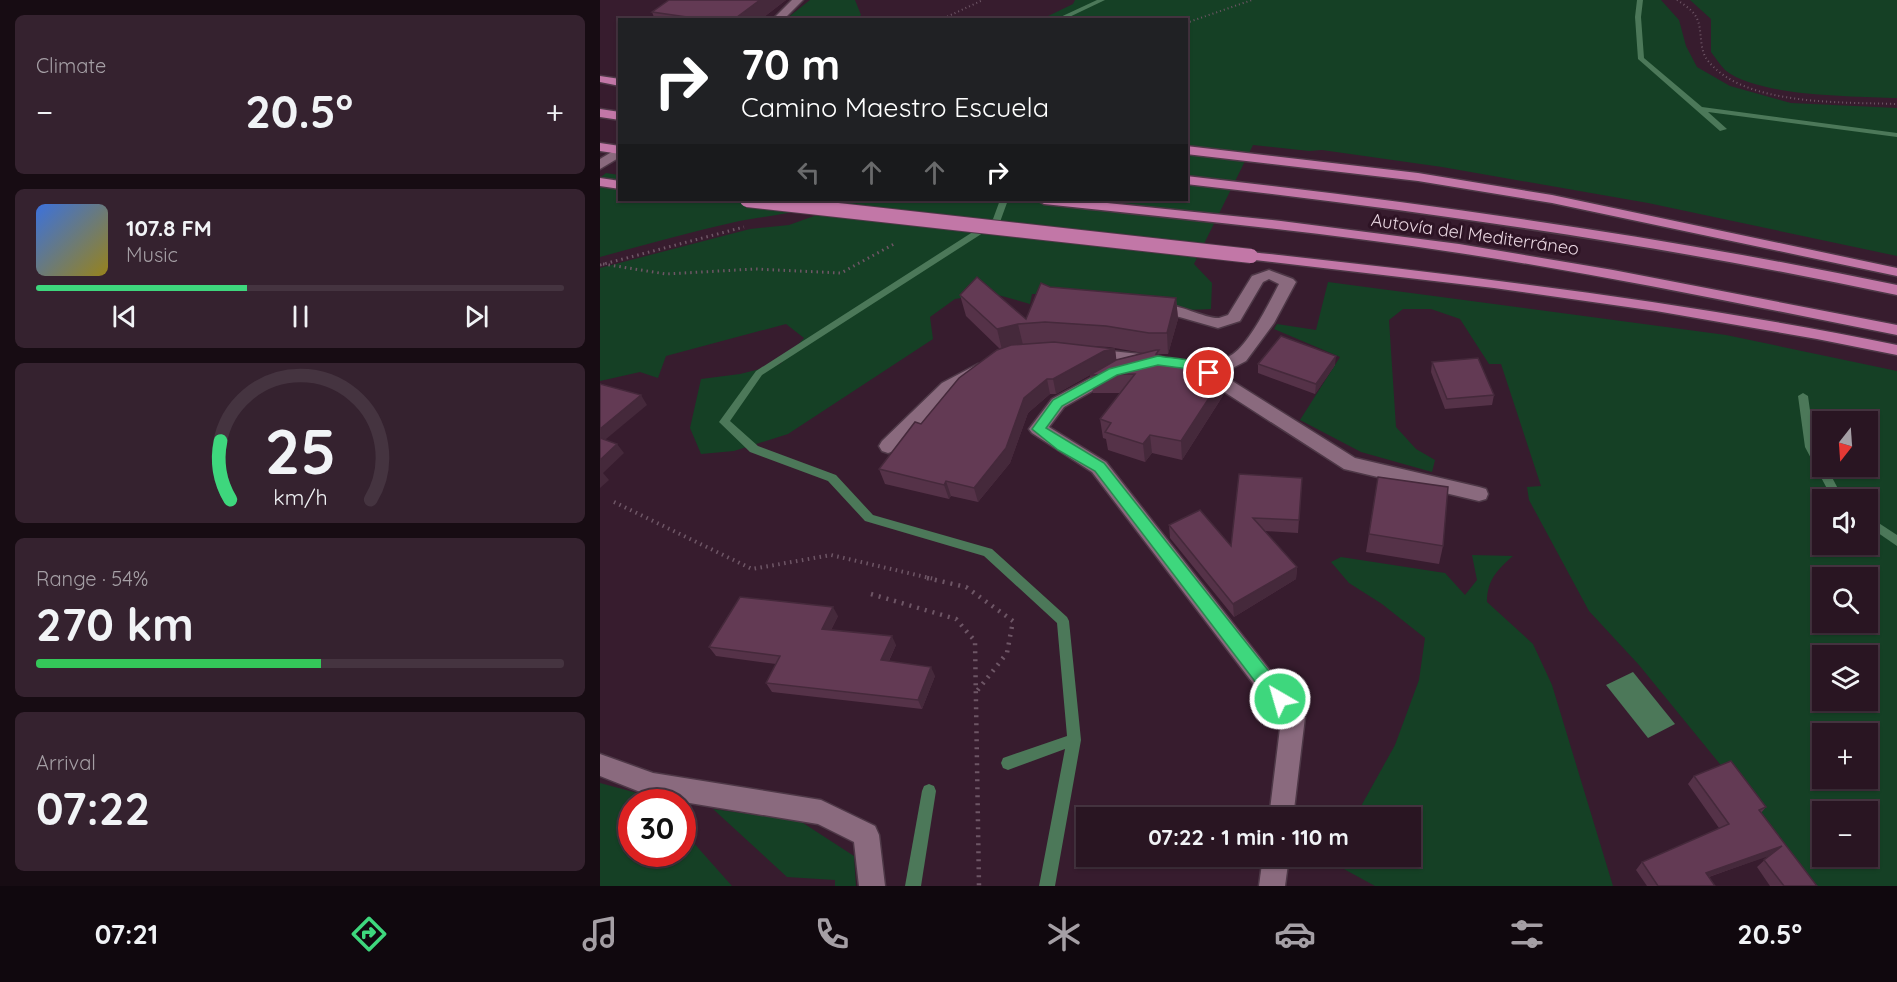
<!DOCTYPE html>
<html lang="en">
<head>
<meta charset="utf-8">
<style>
  body { margin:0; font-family:Quicksand,sans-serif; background:#35222f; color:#f1f3f6; height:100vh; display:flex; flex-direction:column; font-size:22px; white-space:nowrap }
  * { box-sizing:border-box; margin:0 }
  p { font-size:20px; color:#a59fa5 }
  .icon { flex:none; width:33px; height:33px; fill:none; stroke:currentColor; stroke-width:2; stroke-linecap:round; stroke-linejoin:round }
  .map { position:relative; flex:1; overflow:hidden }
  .side { display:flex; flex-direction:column; gap:15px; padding:15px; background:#170c13; width:600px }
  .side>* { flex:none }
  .banner { position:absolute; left:18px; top:18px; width:570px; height:183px; border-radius:0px; box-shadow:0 2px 4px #0004,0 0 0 2px #453440; background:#202124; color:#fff; overflow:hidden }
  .needle { width:39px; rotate:197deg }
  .controls { position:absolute; left:1212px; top:411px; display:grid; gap:12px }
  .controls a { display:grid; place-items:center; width:66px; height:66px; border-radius:0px; background:#291522; box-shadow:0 2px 4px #0004,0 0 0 2px #453440; font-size:30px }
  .speed { position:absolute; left:18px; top:789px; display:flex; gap:12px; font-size:30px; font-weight:700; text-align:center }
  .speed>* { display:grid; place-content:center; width:78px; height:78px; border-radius:50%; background:#291522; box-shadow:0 2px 4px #0004,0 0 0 2px #453440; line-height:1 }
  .speed .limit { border:9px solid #d22; background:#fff; color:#111 }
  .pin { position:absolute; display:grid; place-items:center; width:51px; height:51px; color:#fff; margin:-26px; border:3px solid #fff; border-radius:50%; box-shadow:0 2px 6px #0007 }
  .me { position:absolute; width:66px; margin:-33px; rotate:322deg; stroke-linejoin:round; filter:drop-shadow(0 0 4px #0008) }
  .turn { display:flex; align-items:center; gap:21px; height:126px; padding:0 24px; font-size:27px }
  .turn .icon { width:78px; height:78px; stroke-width:2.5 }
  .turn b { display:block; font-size:42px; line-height:51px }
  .lanes { display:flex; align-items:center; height:57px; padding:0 24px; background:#0003; justify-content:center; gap:30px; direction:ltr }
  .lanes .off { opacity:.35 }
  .big { font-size:45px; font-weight:700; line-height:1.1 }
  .side .tile { flex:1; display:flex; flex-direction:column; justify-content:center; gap:9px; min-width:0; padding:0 21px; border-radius:9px; background:#35222f }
  .side .dial { align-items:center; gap:0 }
  .dial svg { height:156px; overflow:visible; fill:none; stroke:#453440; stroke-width:7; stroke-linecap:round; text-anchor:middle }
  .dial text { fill:#f1f3f6; stroke:none }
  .song { display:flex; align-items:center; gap:18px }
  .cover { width:72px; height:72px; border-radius:9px; background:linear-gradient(135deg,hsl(220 70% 55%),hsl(50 70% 35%)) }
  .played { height:6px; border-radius:3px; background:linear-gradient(90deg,#3ed77d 40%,#453440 40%) }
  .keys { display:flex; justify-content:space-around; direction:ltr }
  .heat { display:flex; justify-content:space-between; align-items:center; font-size:33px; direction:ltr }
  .charge { height:9px; border-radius:4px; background:linear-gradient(90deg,#34c759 54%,#453440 0) }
  .trip { position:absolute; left:476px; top:807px; width:345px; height:60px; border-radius:0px; background:#291522; box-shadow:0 2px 4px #0004,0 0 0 2px #453440; font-weight:700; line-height:60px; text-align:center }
  .tabs { display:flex; height:96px; justify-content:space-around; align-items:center; background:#10080e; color:#a59fa5 }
  .tabs .icon { width:42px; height:42px }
  .tabs .current { color:#3ed77d }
  .tabs b { font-size:27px; color:#f1f3f6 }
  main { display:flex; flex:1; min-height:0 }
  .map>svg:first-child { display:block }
</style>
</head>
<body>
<main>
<section class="side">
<div class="tile"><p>Climate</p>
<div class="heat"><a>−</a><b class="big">20.5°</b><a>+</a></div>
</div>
<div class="tile">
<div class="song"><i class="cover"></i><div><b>107.8 FM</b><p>Music</p></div></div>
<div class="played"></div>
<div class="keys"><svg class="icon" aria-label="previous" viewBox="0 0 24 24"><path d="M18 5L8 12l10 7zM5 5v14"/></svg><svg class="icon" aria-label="pause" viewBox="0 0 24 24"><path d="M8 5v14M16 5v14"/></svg><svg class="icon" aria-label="next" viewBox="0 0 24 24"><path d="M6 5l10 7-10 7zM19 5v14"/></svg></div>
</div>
<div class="tile dial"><svg viewBox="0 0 100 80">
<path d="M14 69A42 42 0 1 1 86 69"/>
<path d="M14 69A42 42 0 0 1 9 39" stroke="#3ed77d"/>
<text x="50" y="56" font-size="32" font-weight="700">25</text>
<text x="50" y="72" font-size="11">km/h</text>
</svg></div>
<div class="tile"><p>Range · 54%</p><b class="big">270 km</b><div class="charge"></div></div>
<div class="tile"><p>Arrival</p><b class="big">07:22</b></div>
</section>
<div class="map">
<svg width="1297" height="886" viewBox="0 0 1297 886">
  <rect width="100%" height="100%" fill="#371c2e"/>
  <g fill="#154025" fill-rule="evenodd">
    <polygon points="210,0 255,0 261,15 257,19 186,19"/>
    <path d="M475 0H1061L1079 20 1086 46 1097 67 1130 86 1191 103 1297 108V256L1048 203 842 167 722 150 709 151 653 145 594 264 612 283 611 309C587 310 577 312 558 296L432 294 430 304 391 293 355 299 330 317 333 339 188 434 134 451 101 454 90 428 101 379 140 374 180 364 204 338 186 324 66 356 58 378 40 372 0 381V268L150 229 189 225 242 206 254 200H586V20L442 19 473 4Z"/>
    <path d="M1090 0H1297V98C1255 96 1158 97 1125 70 1120 65 1115 57 1111 52V19Z"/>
    <path d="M6 173 19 175 20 200H229C199 215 167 215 135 222 90 232 45 245 0 257V178Z"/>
    <path d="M728 282 1126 335 1297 371V886H1203L1124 769 1039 665 989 611 929 500 927 487 941 486 901 364H889L860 319 831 309H803L789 320 796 427 816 449 835 460 832 472 761 452 700 420 740 357 674 329 677 324 716 330ZM1222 422H1268V466H1222ZM1222 500H1268V544H1222ZM1222 578H1268V622H1222ZM1222 656H1268V700H1222ZM1222 734H1268V778H1222ZM1222 812H1268V856H1222Z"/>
    <path d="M872 555 913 556C897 570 887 580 887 602L933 644 952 685 1013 886H775L731 862 734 857 810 856V818L755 817 795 745 819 680 825 638 782 604 749 583 731 562 741 557 845 573 865 595 877 580Z"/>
    <polygon points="0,783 52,797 57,802 32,802 32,854 82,854 83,831 132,886 0,886"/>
    <polygon points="113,809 200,821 254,856 256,886 235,886 235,880 187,877"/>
  </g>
  <polygon fill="#4c7859" points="1033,672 1075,724 1048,738 1006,685"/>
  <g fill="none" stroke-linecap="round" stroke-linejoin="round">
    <g fill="#4c7859" fill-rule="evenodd">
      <polygon points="497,0 505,0 463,20 454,20"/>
      <polygon points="1037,0 1043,0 1041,17 1044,58 1102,107 1297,133 1297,137 1108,112 1127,129 1120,131 1038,59 1035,17"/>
      <polygon points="400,200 408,200 400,222 162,375 130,421 158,446 236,475 273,515 392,549 467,617 469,621 481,740 455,886 439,886 465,749 408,770 403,768 401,763 403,758 467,736 457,623 384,556 265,521 228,481 150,452 119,422 156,371 393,219"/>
      <polygon points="1203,393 1208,396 1215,447 1222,460 1222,466 1226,466 1244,500 1233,500 1205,447 1198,396"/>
      <polygon points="1268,516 1297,535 1297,546 1268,526"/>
      <polygon points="329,784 334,786 336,791 321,886 305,886 322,791 324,786"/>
    </g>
    <g stroke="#4e3847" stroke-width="3">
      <g id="minor">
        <polygon points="192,0 203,0 183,20 172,20"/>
        <polygon points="20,147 20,157 0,169 0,159"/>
        <path d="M669 270 693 279 696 282 674 323 646 361 621 374 755 458 879 487 886 489 888 494 886 499 879 501 744 469 598 375 596 371 598 367C610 364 621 362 633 354 650 342 669 303 679 284L669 279 663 282 640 321 618 328 576 316 555 315 547 310C562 293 601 319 619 318 622 317 625 316 628 315L652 276Z"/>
        <polygon points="491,349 550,355 556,356 558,360 556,364 550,365 485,358 483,354 485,350"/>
        <polygon points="378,364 384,366 386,370 384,374 354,391 294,451 288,453 282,451 279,446 282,441 342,383"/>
        <polygon points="511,367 517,369 519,373 517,377 464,407 449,427 506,462 701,710 705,717 693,818 669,818 681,720 492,472 432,433 429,429 452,399"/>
        <polygon points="0,754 53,773 221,800 275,826 279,835 285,886 259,886 254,842 218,824 53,797 0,776"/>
        <polygon points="663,856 689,856 685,886 659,886"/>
      </g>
    </g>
    <g stroke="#4e3847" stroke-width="3">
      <g id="highway">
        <polygon points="0,76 20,79 20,86 0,82"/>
        <polygon points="0,109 20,112 20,120 0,117"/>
        <polygon points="0,143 20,146 20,154 0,151"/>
        <polygon points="586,146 818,173 952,195 1297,268 1297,276 952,203 818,181 586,154"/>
        <path d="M586 176C825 203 1062 236 1297 285V295C1062 245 825 211 586 184Z"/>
        <polygon points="0,178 20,181 20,189 0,186"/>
        <path d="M437 200H478L681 221 859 244 1013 270 1297 325V335C1151 306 1006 275 859 253 721 232 583 219 444 204Z"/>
        <path d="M651 252C868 276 1083 301 1297 345V355L1217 339 1056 311 894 288 646 259 644 256 646 253Z"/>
      </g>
    </g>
    <g stroke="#6e5666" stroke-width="2" stroke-dasharray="1 3" stroke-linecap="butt">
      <path d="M1077 0C1083 4 1091 9 1095 15 1104 28 1097 49 1109 62 1145 106 1244 102 1297 104"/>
      <polyline points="340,20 383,0"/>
      <polyline points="586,23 652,0"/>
    </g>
    <g stroke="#6e5666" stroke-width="3" stroke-dasharray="1.5 4" stroke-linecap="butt">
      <polyline points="3,264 66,274 155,269 241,273 294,244"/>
      <polyline points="0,265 144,227"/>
    </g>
    <polyline stroke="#6e5666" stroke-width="4" stroke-dasharray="1.5 4.5" stroke-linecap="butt" points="14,502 152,569 231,555 334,579"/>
    <g stroke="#6e5666" stroke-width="4.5" stroke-dasharray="2 6" stroke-linecap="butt">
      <polyline points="327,578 366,587 413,621 407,653 377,691"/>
      <polyline points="271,594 356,619 375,641 379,886"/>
    </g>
    <use href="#minor" fill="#8a6a7e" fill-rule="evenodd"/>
    <use href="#highway" fill="#c277a7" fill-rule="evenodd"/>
    <g stroke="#4e3847" stroke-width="16" stroke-linecap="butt">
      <polyline id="highway-bridge" points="147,200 651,256"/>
    </g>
    <use href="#highway-bridge" stroke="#c277a7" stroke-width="14"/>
  </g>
  <g fill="#553248" fill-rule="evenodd">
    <polygon points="69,0 186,0 160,20 55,20 52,12"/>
    <path d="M450 287 576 298 578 319 568 354H559V355L624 394 582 460 552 453 545 462 508 450 506 439 503 438 500 419 520 393H493L490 375 456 394H450L428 413 410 463 378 502 351 496 349 499 285 484 279 469 321 424 400 349 366 316 360 295 426 319ZM487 346 509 347 543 353 516 360 515 349Z"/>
    <polygon points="832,362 894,395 892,405 845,409 831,372"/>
    <polygon points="658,364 735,365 715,394 658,373"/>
    <polygon points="639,474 702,478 698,533 665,531 697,567 696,579 634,617 570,538 569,525 631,546"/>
    <polygon points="778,477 843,546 839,564 766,552"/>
    <polygon points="238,616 231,630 296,645 289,661 335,676 322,709 172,692 166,683 176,664 116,656 109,647"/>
    <polygon points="1094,776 1166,807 1161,813 1217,886 1170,886 1157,867 1170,855 1109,877 1115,886 1047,886 1036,870 1042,862 1119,828 1088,784"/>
  </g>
  <g fill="#45293b">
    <polygon points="160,0 186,0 160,20 133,20"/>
    <polygon points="576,298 578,319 568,354 567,333"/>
    <polygon points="418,324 423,345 402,350 397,329"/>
    <polygon points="515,349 517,364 506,366 456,394 453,379 504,351"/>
    <polygon points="736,356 735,365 715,394 716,384"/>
    <polygon points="624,375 624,394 582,460 581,441"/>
    <polygon points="447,379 450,394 428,413 410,463 378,502 374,488 424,398"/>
    <polygon points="41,395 47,405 0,444 0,429"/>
    <polygon points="550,435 552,453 545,462 543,444"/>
    <polygon points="17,444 24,453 3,473 9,480 0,488 0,460"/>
    <polygon points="346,481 351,496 349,499 344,485"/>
    <polygon points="697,567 696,579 634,617 633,604"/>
    <polygon points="233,607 238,616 227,638 222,629"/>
    <polygon points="292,636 296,645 285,669 281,660"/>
    <polygon points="331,667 335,676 322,709 318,700"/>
    <polygon points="1182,846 1175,854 1099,880 1106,873"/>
  </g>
  <g fill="#633a54" stroke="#45293b" stroke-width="1.5">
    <polygon points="69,0 160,0 133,20 108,20 52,12"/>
    <polygon points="377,277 426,319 441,283 450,287 576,298 567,333 549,333 506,326 445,322 418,324 397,329 360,295"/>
    <polygon points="681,336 736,356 716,384 658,364"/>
    <polygon points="454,342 515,349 504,351 453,379 447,379 424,398 406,448 374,488 346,481 344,485 279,469 315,422 321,424 359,378 397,350 411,345"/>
    <polygon points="556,350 559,350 556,354 624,375 581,441 550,435 543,444 505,432 511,423 500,419 535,374 490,375 516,360"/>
    <polygon points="878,358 894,395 847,399 832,362"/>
    <polygon points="0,384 41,395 0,429"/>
    <polygon points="0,438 17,444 0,460"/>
    <polygon points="639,474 702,478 699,520 653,518 697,567 633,604 569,525 600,510 631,546"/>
    <polygon points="778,477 848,487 843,546 769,534"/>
    <polygon points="140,597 233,607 222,629 292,636 281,660 331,667 318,700 166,683 180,656 109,647"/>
    <polygon points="1131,761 1166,807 1159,810 1217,886 1184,886 1164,860 1182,846 1106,873 1115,886 1058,886 1042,862 1129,824 1094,776"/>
  </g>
  <path fill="#3ed77d" stroke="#288c51" stroke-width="1.5" d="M558 356C576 359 603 359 615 373L609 377 589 369 558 365 517 375 462 406 446 428 504 463 686 693 688 699 686 705 680 707 673 705 495 471 458 450 432 429 453 400 509 369Z"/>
  <g text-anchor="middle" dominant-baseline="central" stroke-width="6" stroke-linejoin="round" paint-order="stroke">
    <g font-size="18" fill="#e9d6e1" stroke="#2d1324">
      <text transform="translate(875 234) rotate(8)">Autovía del Mediterráneo</text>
    </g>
  </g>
</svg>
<div class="controls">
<a><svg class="needle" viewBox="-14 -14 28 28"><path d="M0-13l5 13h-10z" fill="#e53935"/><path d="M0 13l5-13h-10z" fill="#a59fa5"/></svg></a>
<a><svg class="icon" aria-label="sound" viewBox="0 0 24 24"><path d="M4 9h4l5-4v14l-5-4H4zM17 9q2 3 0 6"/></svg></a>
<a><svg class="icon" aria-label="search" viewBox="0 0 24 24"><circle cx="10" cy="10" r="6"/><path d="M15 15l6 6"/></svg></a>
<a><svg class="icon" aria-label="layers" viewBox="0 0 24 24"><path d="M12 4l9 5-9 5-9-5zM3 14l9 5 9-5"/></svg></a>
<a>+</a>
<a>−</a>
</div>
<div class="speed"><div class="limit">30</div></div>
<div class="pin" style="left:609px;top:373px;background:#d93025"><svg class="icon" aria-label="arrive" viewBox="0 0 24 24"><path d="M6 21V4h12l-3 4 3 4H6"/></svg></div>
<svg class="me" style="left:680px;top:699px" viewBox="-20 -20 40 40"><circle r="17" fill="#3ed77d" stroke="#fff" stroke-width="3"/><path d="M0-11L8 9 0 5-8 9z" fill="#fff"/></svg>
<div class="trip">07:22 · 1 min · 110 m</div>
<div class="banner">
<div class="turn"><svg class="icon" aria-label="right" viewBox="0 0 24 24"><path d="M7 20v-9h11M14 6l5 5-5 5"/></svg><div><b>70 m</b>Camino Maestro Escuela</div></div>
<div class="lanes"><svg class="icon off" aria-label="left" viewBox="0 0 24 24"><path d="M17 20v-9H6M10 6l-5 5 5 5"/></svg><svg class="icon off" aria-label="ahead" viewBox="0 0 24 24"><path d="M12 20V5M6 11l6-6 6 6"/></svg><svg class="icon off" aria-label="ahead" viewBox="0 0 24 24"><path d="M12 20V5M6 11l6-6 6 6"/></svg><svg class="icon" aria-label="right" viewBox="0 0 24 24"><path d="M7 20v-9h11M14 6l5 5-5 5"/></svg></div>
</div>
</div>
</main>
<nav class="tabs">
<b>07:21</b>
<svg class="icon current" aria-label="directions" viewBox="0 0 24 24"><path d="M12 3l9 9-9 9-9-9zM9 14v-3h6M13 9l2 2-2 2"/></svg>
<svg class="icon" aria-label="music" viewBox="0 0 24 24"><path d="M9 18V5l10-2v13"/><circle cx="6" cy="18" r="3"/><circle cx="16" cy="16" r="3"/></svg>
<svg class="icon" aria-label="phone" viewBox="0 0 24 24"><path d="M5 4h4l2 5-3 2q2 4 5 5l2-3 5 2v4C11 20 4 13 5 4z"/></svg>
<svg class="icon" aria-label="climate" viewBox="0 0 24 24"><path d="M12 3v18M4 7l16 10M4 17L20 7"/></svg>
<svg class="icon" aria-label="car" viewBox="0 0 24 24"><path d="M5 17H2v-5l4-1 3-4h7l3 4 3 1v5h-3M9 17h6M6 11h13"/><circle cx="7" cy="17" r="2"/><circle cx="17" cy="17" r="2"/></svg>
<svg class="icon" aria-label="filters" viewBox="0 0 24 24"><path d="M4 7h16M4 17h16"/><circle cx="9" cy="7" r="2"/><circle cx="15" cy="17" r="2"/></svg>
<b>20.5°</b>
</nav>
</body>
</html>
